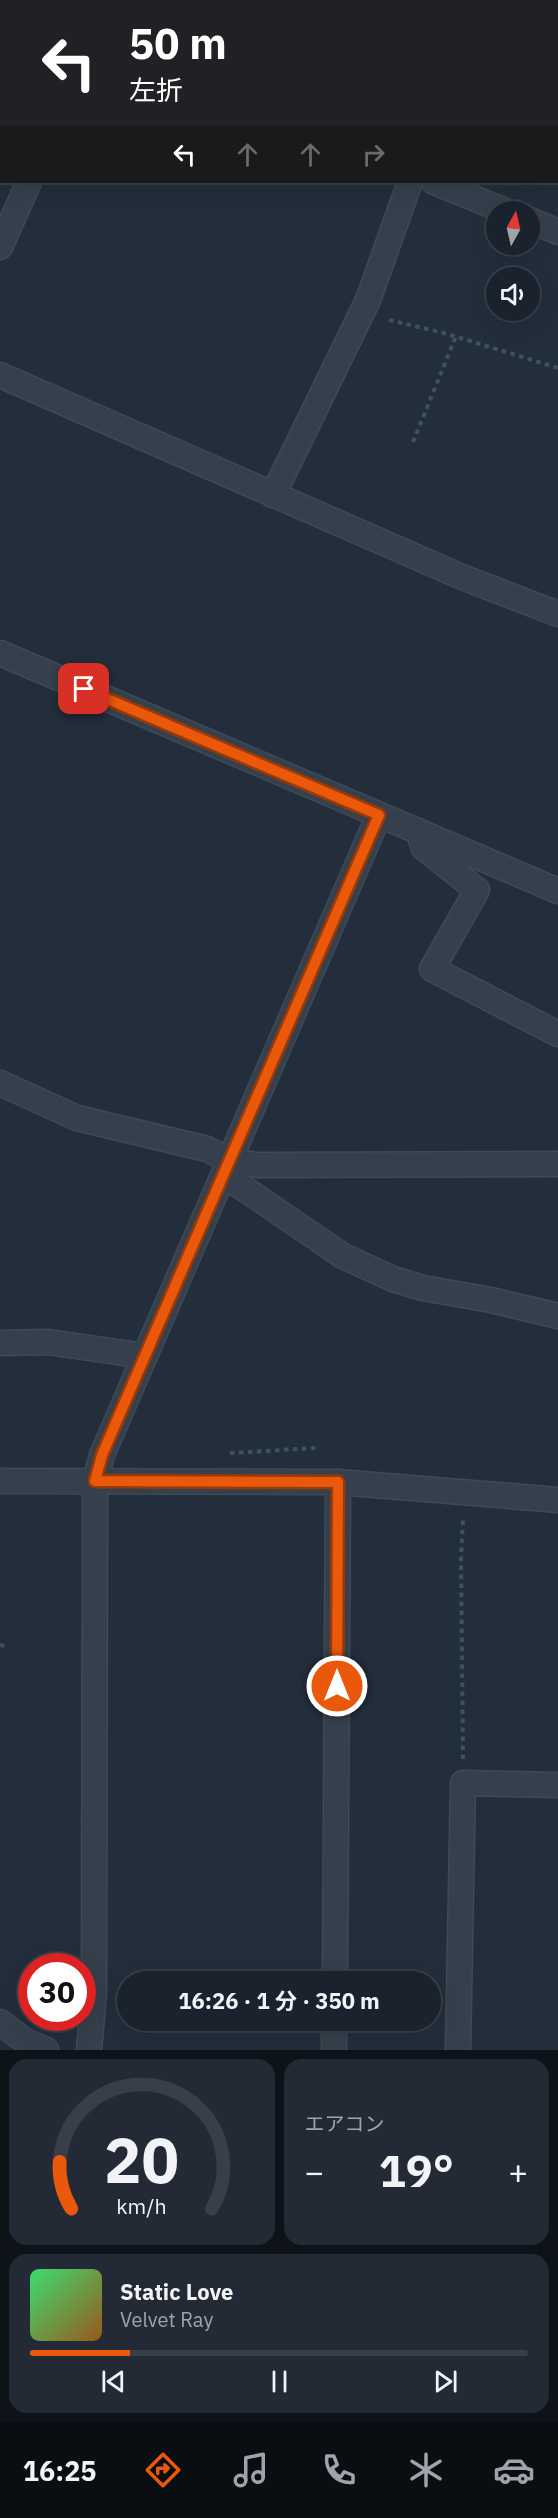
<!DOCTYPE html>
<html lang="ja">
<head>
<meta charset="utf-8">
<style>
  body { margin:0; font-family:"IBM Plex Sans","Noto Sans JP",sans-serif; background:#232a35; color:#f1f3f6; height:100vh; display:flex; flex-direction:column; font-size:22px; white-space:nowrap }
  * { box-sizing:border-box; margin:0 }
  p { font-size:20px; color:#9fa4aa }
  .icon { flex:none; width:33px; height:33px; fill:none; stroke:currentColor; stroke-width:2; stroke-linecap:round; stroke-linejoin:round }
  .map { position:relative; height:2050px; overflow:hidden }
  .panel { display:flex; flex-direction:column; gap:9px; padding:9px; background:#0e1319; flex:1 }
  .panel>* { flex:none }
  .guide { position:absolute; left:0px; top:0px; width:558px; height:183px; box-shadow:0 6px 24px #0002,0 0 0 2px #383f49; background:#202124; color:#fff; overflow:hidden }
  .needle { width:39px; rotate:8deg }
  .fabs { position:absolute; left:486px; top:201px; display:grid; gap:12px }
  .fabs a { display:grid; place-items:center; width:54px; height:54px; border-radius:50%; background:#1a222d; box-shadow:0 6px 24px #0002,0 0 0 2px #383f49; font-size:30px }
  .speed { position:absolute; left:18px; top:1953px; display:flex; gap:12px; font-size:30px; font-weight:700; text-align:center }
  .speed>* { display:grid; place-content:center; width:78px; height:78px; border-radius:50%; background:#1a222d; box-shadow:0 6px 24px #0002,0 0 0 2px #383f49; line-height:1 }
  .speed .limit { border:9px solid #d22; background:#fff; color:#111 }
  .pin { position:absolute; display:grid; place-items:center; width:51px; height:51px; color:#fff; margin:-26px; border-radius:12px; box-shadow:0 3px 9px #0006 }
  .me { position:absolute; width:66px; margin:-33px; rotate:0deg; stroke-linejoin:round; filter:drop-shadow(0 0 4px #0008) }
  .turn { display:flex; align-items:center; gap:21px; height:126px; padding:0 30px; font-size:27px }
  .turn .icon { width:78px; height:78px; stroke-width:2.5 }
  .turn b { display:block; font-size:42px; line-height:51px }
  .lanes { display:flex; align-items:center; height:57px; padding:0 30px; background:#0003; justify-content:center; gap:30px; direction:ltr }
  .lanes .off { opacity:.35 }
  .big { font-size:45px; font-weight:700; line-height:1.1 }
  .panel .card { flex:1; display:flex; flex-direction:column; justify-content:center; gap:9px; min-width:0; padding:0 21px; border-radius:18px; background:#232a35 }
  .panel .dial { align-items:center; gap:0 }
  .dial svg { height:156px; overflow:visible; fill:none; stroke:#383f49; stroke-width:7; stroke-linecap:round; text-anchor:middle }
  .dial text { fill:#f1f3f6; stroke:none }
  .song { display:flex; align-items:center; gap:18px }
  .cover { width:72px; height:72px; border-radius:9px; background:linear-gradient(135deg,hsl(140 70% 55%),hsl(30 70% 35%)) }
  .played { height:6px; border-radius:3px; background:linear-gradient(90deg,#ea580c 20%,#383f49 20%) }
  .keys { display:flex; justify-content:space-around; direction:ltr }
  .heat { display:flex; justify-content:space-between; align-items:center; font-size:33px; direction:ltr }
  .panel .tiles { flex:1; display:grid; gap:9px; grid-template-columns:1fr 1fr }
  .card:last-child { grid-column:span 2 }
  .trip { position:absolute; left:117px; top:1971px; width:324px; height:60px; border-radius:30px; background:#1a222d; box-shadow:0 6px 24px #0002,0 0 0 2px #383f49; font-weight:700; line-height:60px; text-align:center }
  .dock { display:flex; height:96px; justify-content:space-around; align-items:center; background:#0a0e12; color:#9fa4aa }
  .dock .icon { width:42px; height:42px }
  .dock .current { color:#ea580c }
  .dock b { font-size:27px; color:#f1f3f6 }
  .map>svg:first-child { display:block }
</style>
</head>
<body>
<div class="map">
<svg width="558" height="2050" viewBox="0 0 558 2050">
  <rect width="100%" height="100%" fill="#232e3c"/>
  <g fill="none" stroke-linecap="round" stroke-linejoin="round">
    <g stroke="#404955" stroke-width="27">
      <g id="minor">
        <polyline points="472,0 476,2"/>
        <polyline points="108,2 108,0"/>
        <polyline points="442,2 443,0"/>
        <polyline points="556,26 558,26"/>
        <polyline points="434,182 508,212"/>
        <polyline points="530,220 558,232"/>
        <polyline points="0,247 29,182"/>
        <polyline points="0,375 462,577 558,614"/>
        <polyline points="273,495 368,300 410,182"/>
        <polyline points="0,653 558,891"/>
        <polyline points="418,831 424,848 477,890 432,969 558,1034"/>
        <polyline points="0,1083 77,1118 207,1149 231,1161 257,1165 558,1164"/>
        <polyline points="223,1178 239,1185 343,1256 393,1279 423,1288 491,1300 558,1316"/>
        <polyline points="0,1343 48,1342 145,1356"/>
        <polyline points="0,1481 338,1482 558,1500"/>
        <polyline points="335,1982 338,1482"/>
        <polyline points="0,2022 25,2041 46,2050"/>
        <polyline points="89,2050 94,1993 95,1481 102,1455 379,815"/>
        <polyline points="334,2050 334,2020"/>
        <polyline points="458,2050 463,1783 558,1785"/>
      </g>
    </g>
    <g stroke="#3d5455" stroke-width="4" stroke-dasharray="4.5 4.5" stroke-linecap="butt">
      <polyline points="389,320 444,333 558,368"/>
      <polyline points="413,442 456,336"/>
      <polyline points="230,1453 316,1448"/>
      <polyline points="0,1645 7,1646"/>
      <polyline points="463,1759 461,1560 463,1517"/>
    </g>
    <use href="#minor" stroke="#36404c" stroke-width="24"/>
  </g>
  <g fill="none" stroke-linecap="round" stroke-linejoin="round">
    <g stroke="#983908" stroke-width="15">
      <polyline id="route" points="84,689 379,815 102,1455 95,1481 338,1482 337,1686"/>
    </g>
    <use href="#route" stroke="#ea580c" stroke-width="10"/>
  </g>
</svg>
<div class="fabs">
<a><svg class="needle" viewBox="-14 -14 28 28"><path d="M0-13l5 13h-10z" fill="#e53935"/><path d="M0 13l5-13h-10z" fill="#9fa4aa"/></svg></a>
<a><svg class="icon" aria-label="sound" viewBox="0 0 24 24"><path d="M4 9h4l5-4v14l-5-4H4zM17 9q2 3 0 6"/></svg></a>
</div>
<div class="speed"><div class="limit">30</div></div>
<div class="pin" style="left:84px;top:689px;background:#d93025"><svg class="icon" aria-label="arrive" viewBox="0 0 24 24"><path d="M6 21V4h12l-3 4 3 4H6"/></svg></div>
<svg class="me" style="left:337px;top:1686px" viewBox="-20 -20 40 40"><circle r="17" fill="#ea580c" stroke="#fff" stroke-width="3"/><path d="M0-11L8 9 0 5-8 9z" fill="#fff"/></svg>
<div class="trip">16:26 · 1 分 · 350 m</div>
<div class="guide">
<div class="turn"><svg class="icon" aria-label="left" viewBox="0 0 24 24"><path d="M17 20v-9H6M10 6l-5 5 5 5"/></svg><div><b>50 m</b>左折</div></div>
<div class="lanes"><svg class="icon" aria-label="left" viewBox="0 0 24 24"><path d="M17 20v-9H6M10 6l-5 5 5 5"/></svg><svg class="icon off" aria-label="ahead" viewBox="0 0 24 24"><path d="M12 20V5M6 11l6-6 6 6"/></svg><svg class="icon off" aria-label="ahead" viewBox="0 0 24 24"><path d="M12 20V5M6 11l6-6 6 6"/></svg><svg class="icon off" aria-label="right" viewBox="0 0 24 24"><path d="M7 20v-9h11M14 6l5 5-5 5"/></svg></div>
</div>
</div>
<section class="panel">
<div class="tiles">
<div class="card dial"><svg viewBox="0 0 100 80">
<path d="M14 69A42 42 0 1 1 86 69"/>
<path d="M14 69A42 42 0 0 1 8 45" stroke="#ea580c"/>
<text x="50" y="56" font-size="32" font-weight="700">20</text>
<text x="50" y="72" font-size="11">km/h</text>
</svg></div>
<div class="card"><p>エアコン</p>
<div class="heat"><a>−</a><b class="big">19°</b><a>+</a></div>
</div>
<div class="card">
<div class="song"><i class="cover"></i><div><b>Static Love</b><p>Velvet Ray</p></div></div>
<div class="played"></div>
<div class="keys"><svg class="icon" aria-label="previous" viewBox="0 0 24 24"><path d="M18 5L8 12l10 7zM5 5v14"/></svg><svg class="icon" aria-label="pause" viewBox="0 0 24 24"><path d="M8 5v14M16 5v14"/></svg><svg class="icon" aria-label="next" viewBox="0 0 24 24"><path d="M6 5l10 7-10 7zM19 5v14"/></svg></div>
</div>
</div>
</section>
<nav class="dock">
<b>16:25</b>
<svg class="icon current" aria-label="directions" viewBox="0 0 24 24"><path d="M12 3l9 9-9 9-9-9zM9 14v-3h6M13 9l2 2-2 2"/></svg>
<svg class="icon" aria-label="music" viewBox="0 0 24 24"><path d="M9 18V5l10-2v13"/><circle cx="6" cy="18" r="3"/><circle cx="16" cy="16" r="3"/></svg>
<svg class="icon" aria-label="phone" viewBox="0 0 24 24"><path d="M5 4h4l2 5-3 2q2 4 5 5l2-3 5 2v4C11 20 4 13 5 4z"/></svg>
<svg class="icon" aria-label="climate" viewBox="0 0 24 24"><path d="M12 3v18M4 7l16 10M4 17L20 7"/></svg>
<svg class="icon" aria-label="car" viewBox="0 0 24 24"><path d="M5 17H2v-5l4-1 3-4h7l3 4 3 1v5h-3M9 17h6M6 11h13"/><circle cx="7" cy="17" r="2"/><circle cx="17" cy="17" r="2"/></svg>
</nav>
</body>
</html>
